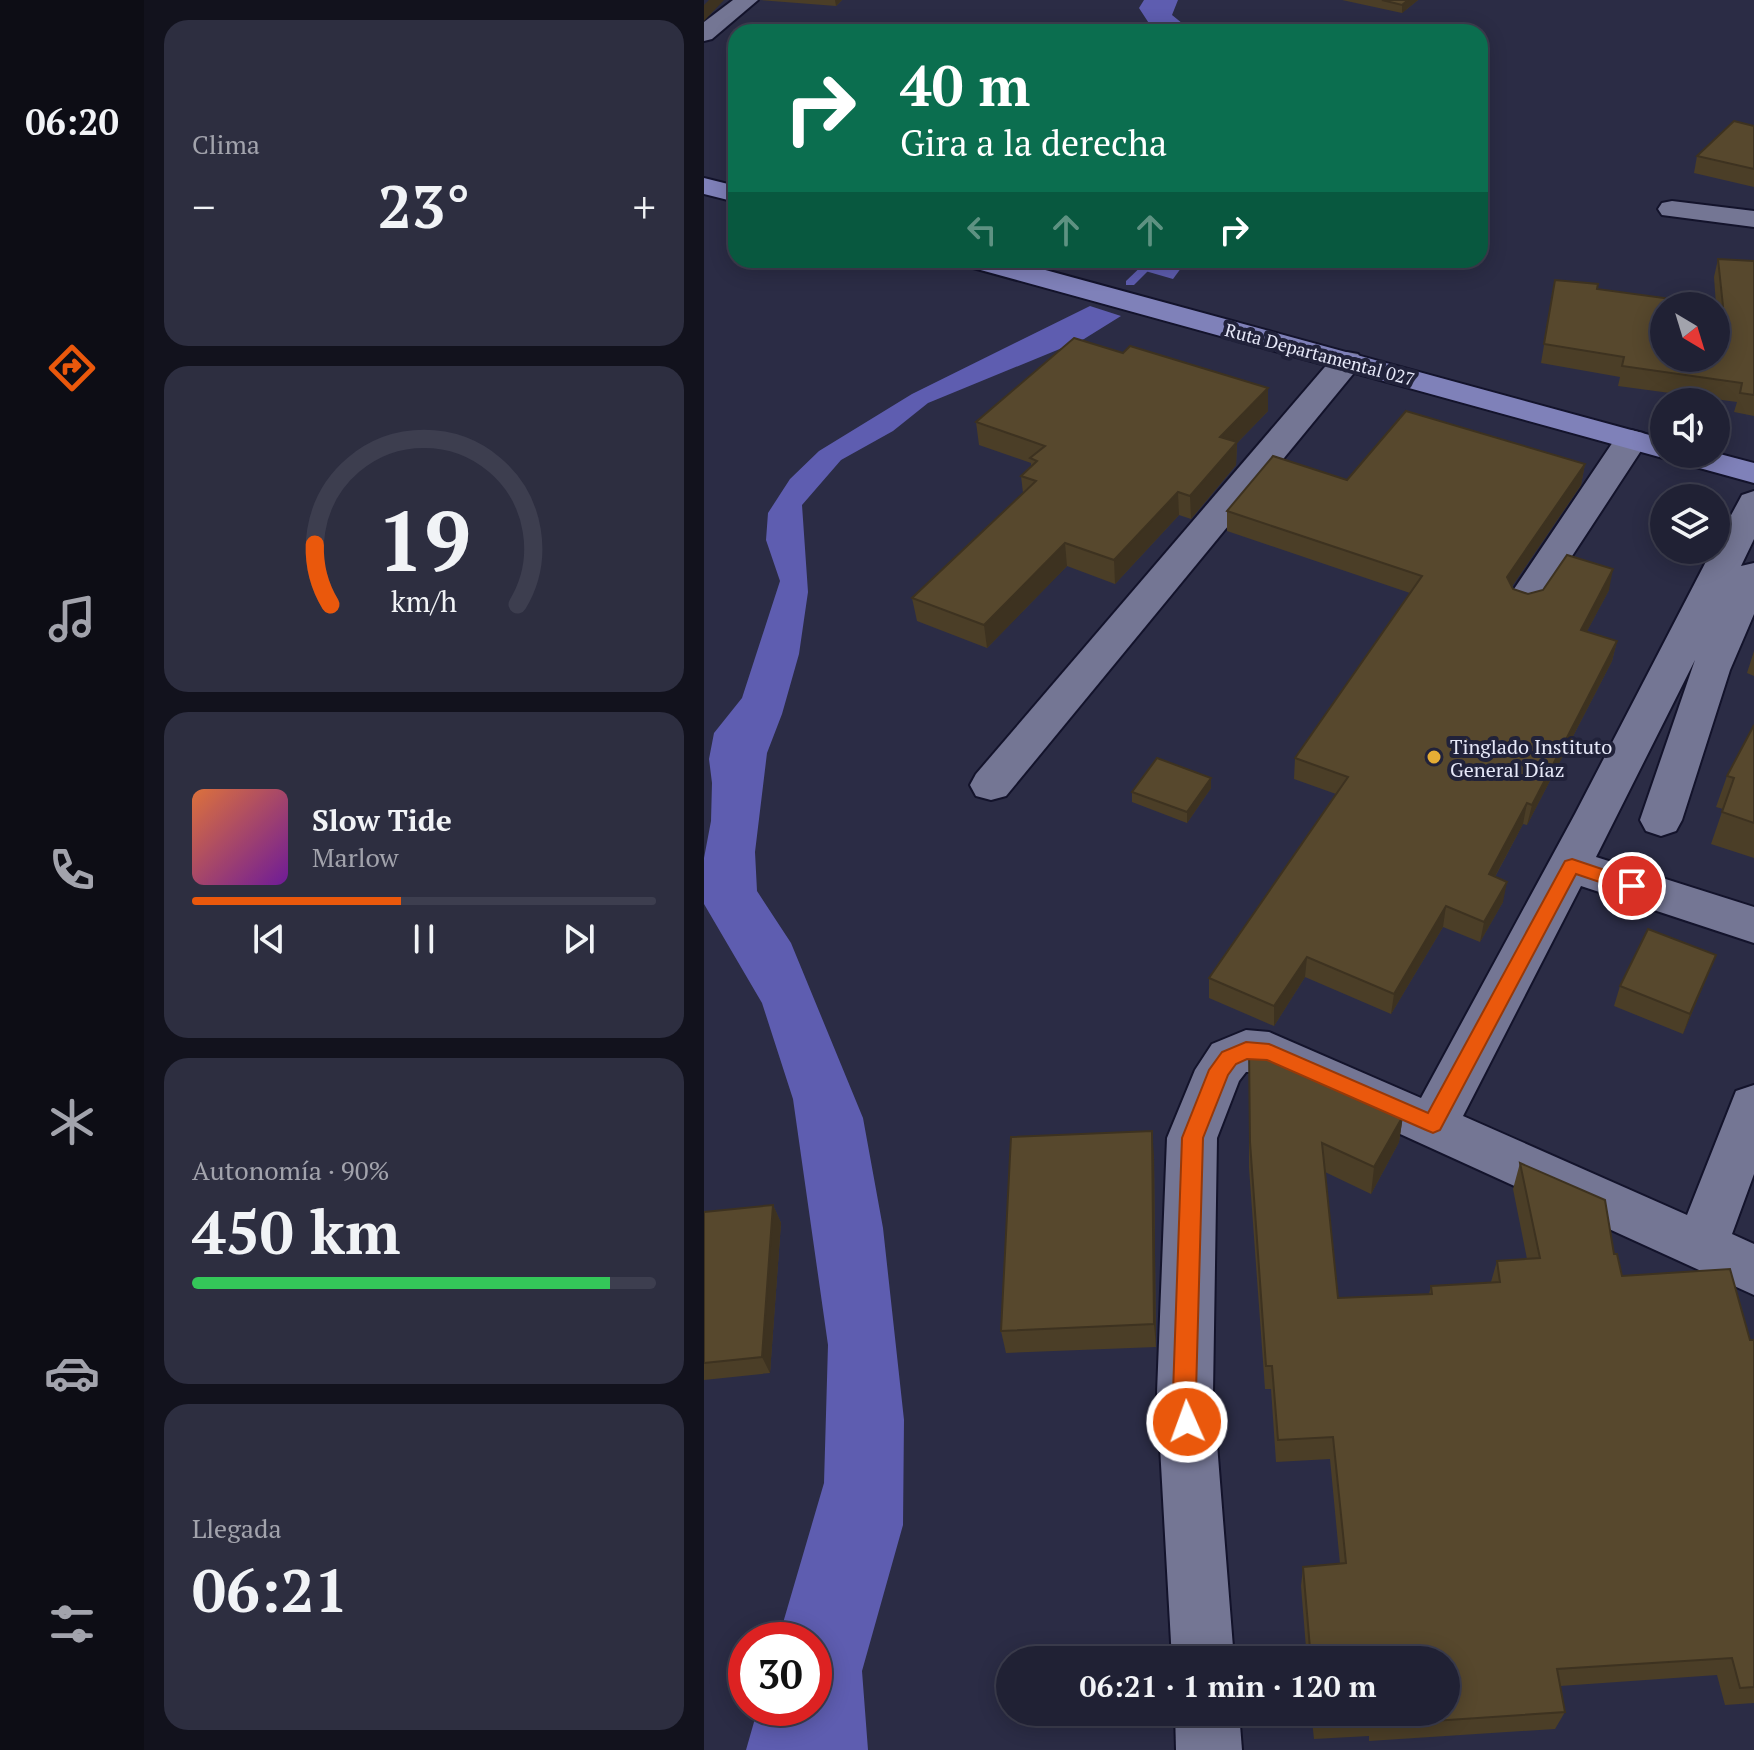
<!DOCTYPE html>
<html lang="es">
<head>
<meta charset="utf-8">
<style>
  body { margin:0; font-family:"PT Serif",serif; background:#2d2e40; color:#f1f3f6; height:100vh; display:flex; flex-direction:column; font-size:30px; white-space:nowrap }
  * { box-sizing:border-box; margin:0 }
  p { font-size:26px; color:#a2a3ac }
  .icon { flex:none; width:44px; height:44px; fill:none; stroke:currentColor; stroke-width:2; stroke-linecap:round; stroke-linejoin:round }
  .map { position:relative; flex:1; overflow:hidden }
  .side { display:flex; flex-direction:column; gap:20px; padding:20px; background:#12121d; width:560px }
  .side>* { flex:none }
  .banner { position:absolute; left:24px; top:24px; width:760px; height:244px; border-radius:24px; box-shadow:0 4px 20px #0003,0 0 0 2px #3d3e4f; background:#0b6e4f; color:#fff; overflow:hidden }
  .needle { width:52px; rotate:142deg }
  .tools { position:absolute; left:946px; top:292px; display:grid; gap:16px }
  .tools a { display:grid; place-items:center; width:80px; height:80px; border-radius:50%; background:#202134; box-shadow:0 4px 20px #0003,0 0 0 2px #3d3e4f; font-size:40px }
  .speed { position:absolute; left:24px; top:1622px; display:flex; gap:16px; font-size:40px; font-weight:700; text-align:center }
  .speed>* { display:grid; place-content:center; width:104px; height:104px; border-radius:50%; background:#202134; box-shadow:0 4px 20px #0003,0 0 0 2px #3d3e4f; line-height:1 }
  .speed .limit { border:12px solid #d22; background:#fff; color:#111 }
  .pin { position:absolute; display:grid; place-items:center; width:68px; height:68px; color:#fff; margin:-34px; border:4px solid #fff; border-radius:50%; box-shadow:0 2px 8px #0007 }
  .me { position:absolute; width:88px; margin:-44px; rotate:358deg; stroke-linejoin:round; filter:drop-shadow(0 0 6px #0008) }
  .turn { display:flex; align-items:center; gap:28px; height:168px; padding:0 40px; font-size:36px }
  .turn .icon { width:104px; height:104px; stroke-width:2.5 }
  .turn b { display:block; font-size:56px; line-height:68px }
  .lanes { display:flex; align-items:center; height:76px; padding:0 40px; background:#0003; justify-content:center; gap:40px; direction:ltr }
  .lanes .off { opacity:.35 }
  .big { font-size:60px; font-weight:800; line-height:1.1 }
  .side .tile { flex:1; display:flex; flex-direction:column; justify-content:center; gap:12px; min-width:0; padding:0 28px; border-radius:24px; background:#2d2e40 }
  .side .dial { align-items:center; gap:0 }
  .dial svg { height:208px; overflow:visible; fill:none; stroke:#3d3e4f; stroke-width:7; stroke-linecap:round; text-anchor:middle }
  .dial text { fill:#f1f3f6; stroke:none }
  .song { display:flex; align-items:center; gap:24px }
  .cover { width:96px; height:96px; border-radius:12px; background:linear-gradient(135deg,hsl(20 70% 55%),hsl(280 70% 35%)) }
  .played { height:8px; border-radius:4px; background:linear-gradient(90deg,#ea580c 45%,#3d3e4f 45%) }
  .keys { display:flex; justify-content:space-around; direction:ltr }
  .heat { display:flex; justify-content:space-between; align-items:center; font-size:44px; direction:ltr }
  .charge { height:12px; border-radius:6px; background:linear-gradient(90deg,#34c759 90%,#3d3e4f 0) }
  .trip { position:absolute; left:292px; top:1646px; width:464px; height:80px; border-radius:40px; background:#202134; box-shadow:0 4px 20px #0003,0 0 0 2px #3d3e4f; font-weight:800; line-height:80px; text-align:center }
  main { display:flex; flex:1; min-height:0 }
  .tab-bar { display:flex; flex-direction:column; width:144px; justify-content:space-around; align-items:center; background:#0d0d15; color:#a2a3ac }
  .tab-bar .icon { width:56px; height:56px }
  .tab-bar .current { color:#ea580c }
  .tab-bar b { font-size:36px; color:#f1f3f6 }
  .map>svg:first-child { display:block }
</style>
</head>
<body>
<main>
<nav class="tab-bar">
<b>06:20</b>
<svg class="icon current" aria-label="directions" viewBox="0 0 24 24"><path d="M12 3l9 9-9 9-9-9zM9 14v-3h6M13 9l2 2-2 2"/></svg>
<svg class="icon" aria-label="music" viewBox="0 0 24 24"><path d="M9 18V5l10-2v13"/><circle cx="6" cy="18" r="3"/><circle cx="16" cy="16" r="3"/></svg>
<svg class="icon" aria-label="phone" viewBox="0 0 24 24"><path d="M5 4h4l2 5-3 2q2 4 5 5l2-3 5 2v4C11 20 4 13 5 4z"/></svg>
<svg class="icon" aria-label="climate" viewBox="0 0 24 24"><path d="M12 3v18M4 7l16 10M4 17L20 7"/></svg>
<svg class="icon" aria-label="car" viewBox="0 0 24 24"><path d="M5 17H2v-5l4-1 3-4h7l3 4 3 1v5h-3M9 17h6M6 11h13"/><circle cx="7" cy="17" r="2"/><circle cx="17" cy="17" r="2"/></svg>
<svg class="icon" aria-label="filters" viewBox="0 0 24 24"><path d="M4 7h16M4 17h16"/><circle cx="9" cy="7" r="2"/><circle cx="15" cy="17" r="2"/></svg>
</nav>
<section class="side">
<div class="tile"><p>Clima</p>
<div class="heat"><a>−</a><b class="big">23°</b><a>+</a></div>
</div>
<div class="tile dial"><svg viewBox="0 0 100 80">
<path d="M14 69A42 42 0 1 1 86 69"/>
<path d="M14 69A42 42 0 0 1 8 46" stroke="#ea580c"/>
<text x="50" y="56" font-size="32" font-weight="700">19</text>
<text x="50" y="72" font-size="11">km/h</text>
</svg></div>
<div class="tile">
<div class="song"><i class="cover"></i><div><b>Slow Tide</b><p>Marlow</p></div></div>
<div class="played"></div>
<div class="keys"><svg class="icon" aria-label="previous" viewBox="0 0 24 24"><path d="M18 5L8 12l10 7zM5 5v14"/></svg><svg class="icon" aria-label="pause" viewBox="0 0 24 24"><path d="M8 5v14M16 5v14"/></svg><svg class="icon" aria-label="next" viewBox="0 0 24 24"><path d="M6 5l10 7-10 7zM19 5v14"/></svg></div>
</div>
<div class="tile"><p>Autonomía · 90%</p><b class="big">450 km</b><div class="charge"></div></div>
<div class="tile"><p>Llegada</p><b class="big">06:21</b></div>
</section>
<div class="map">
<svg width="1050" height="1750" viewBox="0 0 1050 1750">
  <rect width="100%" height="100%" fill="#2b2c45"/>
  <g fill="#5e5db0">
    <polygon points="440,0 474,0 468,15 489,32 450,31 435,8"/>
    <polygon points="431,260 483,260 469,279 424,266"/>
    <polygon points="386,306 417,316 380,339 224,403 189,431 137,460 98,505 104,592 95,654 78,714 63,753 51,852 53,891 87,943 159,1118 179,1228 200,1420 199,1525 158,1671 164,1750 42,1750 54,1708 110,1708 110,1640 74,1640 120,1483 124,1345 89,1099 58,1003 0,904 0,858 7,821 8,783 5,759 10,733 38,698 76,581 62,540 64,513 86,479 115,451 208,394"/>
  </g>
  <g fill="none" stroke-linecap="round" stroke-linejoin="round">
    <polygon fill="#5e5db0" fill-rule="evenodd" points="444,260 455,260 430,285 422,285 422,281"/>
    <g stroke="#13132b" stroke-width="4">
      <g id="minor">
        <polygon points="29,0 54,0 8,39 0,41 0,22"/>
        <polygon points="968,201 1050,211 1050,227 958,215 954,209 958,203"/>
        <polygon points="643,352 654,354 659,361 654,368 302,796 287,800 272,796 266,785 272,774 632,354"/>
        <polygon points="927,430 939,433 944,440 834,608 821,612 808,608 802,600 808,592 915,433"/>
        <polygon points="1050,491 1050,539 1037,566 1050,563 1050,614 1026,670 978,820 972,831 957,836 942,831 936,820 991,660 892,857 1050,907 1050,943 877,886 759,1116 983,1215 1032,1091 1050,1085 1050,1174 1028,1234 1050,1244 1050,1295 560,1072 542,1072 535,1081 513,1138 509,1393 530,1660 468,1660 453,1393 463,1138 491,1070 508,1044 542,1030 565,1032 717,1098 871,814 1008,550 1012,550 1012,543 1038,495"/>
        <polygon points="471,1712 535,1712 538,1750 472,1750"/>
      </g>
    </g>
    <g stroke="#13132b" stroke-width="4">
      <g id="major">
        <polygon points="0,178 32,186 32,202 0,194"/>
        <polygon points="257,260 305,260 960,439 960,454 1012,453 1050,463 1050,483 262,266"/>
      </g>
    </g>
    <use href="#minor" fill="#747694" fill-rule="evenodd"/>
    <use href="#major" fill="#7f81b9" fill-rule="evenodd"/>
  </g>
  <g fill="#4b3e27">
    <polygon points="56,0 138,0 132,6"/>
    <polygon points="638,0 714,0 698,13"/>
    <polygon points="1050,126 1050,187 990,173 993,156"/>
    <polygon points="1014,259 1050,261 1050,416 1030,412 1033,402 914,386 916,377 837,363 851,280 893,289 1012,305 1010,277"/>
    <polygon points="419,353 564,388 564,411 533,443 532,465 487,519 475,515 411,584 363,566 283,648 213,621 208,598 319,493 317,476 327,466 327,463 275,445 272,422"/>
    <polygon points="881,464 877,485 808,586 809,589 824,594 905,590 883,631 913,641 908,661 823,825 819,824 791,877 799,902 776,942 739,927 687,1014 601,977 570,1026 505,998 505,978 632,794 590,779 591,758 706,593 523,531 523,511 643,480"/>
    <polygon points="1050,651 1050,676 1043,673"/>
    <polygon points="1050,725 1050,858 1007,844 1019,809 1012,807 1023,776"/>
    <polygon points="507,778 507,788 483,823 428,802 428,792"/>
    <polygon points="1012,955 979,1034 910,1006 916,986"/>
    <polygon points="545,1048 699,1116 695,1142 667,1194 621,1172 634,1298 725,1294 727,1286 787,1282 793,1261 823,1259 809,1189 816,1163 910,1254 918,1276 1046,1340 1050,1340 1050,1703 1021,1705 1013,1675 856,1686 861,1712 851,1729 665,1741 665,1736 610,1739 607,1712 742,1712 742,1660 603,1660 597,1586 599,1567 636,1564 626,1459 572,1462 567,1389 561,1389 545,1168"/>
    <polygon points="450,1156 452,1347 302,1353 297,1331"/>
    <polygon points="69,1205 77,1223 66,1373 0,1380 0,1212"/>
  </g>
  <g fill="#3d3220">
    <polygon points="5,0 20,0 0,21 0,5"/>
    <polygon points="131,0 138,0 132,6"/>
    <polygon points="704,0 714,0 698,13 698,5"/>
    <polygon points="564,388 564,411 533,443 532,465 487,519 486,496 516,437"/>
    <polygon points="881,464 877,485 800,598 803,577"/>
    <polygon points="474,492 475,515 411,584 410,560"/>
    <polygon points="361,543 363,566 283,648 280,625"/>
    <polygon points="909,569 905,590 873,650 877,630"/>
    <polygon points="913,641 908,661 823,825 828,805"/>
    <polygon points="507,778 507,788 483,823 483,812"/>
    <polygon points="823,803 819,824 781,895 785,874"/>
    <polygon points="803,882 799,902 776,942 780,922"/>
    <polygon points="742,906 739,927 687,1014 690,994"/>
    <polygon points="1012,955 1004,974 979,1034 986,1014"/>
    <polygon points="603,957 601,977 570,1026 570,1006"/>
    <polygon points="699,1116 695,1142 667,1194 670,1167"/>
    <polygon points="448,1131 450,1156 452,1347 450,1324"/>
    <polygon points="69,1205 77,1223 66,1373 58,1357"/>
  </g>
  <g fill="#57482d" stroke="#3d3220" stroke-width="2" fill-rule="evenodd">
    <polygon points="678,0 704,0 698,5"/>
    <polygon points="1030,121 1050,126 1050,169 993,156"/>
    <path d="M1014 259 1050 261V395L1036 393 1038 383 918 366 920 357 840 344 851 280 894 284 893 289 1019 306ZM960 306H1012V358H960Z"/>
    <polygon points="370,338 419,353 426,346 564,388 516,437 533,442 486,496 474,492 410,560 361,543 280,625 208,598 332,481 317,476 333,461 326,458 341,446 272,422"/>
    <polygon points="702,411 881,464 803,577 809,589 824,594 839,590 863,555 909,569 877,630 913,641 828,805 823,803 785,874 803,882 780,922 742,906 690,994 603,957 570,1006 505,978 644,777 591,758 718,576 523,511 569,456 643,480"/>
    <polygon points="1050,725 1050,823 1018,812 1030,778 1023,776"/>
    <polygon points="453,758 507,778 483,812 428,792"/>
    <polygon points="944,929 1012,955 986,1014 916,986"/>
    <polygon points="545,1048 699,1116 670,1167 618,1143 634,1298 728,1294 727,1286 796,1282 793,1261 836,1258 816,1163 901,1200 910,1254 913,1254 918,1276 1026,1269 1046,1340 1050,1340 1050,1687 1036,1688 1028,1658 853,1669 861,1712 670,1725 669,1720 612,1723 611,1712 742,1712 742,1660 607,1660 599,1567 642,1563 629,1437 574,1440 568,1366 562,1366 546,1142"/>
    <polygon points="448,1131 450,1324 297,1331 307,1137"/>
    <polygon points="69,1205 58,1357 0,1363 0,1212"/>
  </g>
  <polygon fill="#ea580c" stroke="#983908" stroke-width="2" points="868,859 934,881 937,886 928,893 872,874 736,1130 729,1133 722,1130 563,1060 543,1059 532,1064 524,1075 499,1138 492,1393 495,1422 491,1431 483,1434 474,1431 469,1393 478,1138 505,1070 518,1052 542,1042 565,1044 724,1113 861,861"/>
  <circle fill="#e5ad35" stroke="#21223a" stroke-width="3" cx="730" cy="757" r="8"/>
  <g text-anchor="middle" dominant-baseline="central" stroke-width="8" stroke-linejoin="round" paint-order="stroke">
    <g font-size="18" fill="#e6e8f8" stroke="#21223a">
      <text transform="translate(616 354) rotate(15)">Ruta Departamental 027</text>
    </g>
    <g font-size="20" fill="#e6e8f8" stroke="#21223a" text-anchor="start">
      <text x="746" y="746">Tinglado Instituto<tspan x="746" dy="23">General Díaz</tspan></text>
    </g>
  </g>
</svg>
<div class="tools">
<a><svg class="needle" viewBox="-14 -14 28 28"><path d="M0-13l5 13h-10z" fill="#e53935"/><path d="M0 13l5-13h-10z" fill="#a2a3ac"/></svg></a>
<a><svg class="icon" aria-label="sound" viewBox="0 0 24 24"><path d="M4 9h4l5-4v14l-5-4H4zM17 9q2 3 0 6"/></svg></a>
<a><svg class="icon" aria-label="layers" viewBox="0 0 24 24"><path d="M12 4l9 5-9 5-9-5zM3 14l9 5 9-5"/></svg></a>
</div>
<div class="speed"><div class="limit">30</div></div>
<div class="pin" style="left:928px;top:886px;background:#d93025"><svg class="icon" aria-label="arrive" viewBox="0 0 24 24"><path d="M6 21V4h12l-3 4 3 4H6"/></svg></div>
<svg class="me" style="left:483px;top:1422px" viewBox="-20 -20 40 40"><circle r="17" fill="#ea580c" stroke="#fff" stroke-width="3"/><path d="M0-11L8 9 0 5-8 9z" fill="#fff"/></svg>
<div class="trip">06:21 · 1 min · 120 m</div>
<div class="banner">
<div class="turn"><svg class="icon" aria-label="right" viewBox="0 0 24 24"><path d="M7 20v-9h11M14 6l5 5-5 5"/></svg><div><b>40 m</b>Gira a la derecha</div></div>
<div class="lanes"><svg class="icon off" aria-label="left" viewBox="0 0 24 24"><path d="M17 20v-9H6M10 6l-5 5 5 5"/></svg><svg class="icon off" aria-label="ahead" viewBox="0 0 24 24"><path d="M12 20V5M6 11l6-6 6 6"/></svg><svg class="icon off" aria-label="ahead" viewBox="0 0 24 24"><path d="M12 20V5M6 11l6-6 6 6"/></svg><svg class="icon" aria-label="right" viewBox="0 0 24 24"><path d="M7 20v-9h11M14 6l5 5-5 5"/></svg></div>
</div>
</div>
</main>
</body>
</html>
